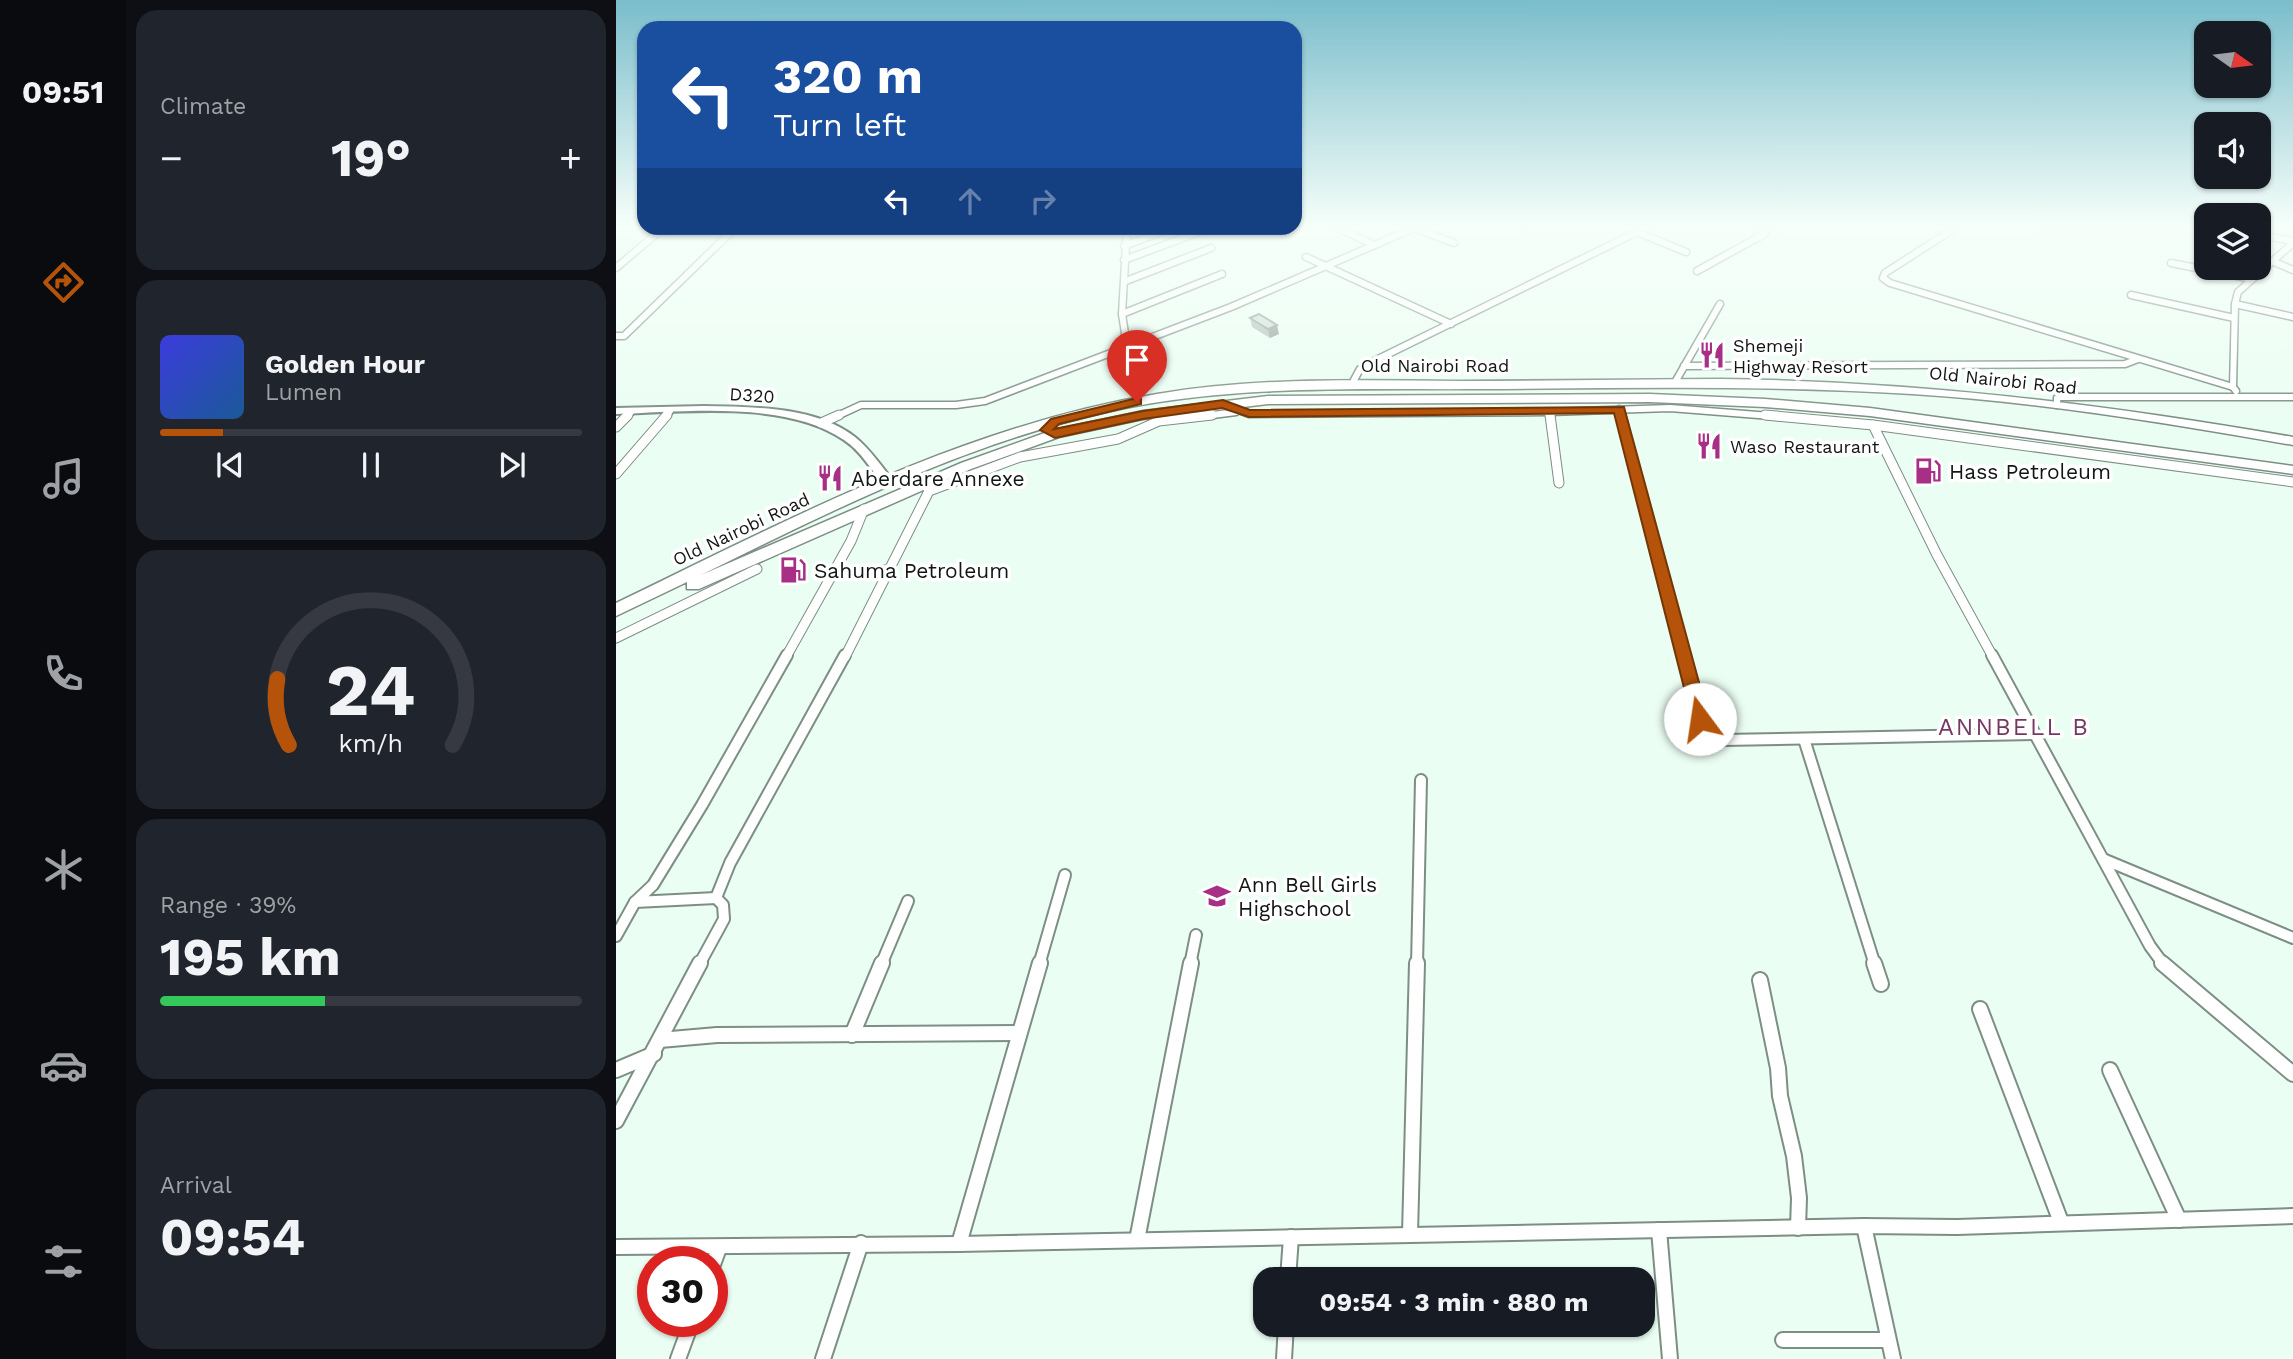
<!DOCTYPE html>
<html lang="en">
<head>
<meta charset="utf-8">
<style>
  body { margin:0; font-family:"Work Sans",sans-serif; background:#20242c; color:#f1f3f6; height:100vh; display:flex; flex-direction:column; font-size:26px; white-space:nowrap }
  * { box-sizing:border-box; margin:0 }
  p { font-size:23px; color:#9ea1a6 }
  .icon { flex:none; width:38px; height:38px; fill:none; stroke:currentColor; stroke-width:2; stroke-linecap:round; stroke-linejoin:round }
  .map { position:relative; flex:1; overflow:hidden }
  .details { display:flex; flex-direction:column; gap:10px; padding:10px; background:#0d0f14; width:490px }
  .details>* { flex:none }
  .banner { position:absolute; left:21px; top:21px; width:665px; height:214px; border-radius:21px; box-shadow:0 2px 5px #0004; background:#1a4fa0; color:#fff; overflow:hidden }
  .needle { width:46px; rotate:104deg }
  .controls { position:absolute; left:1578px; top:21px; display:grid; gap:14px }
  .controls a { display:grid; place-items:center; width:77px; height:77px; border-radius:14px; background:#171b24; box-shadow:0 2px 5px #0004; font-size:35px }
  .speed { position:absolute; left:21px; top:1246px; display:flex; gap:14px; font-size:35px; font-weight:700; text-align:center }
  .speed>* { display:grid; place-content:center; width:91px; height:91px; border-radius:50%; background:#171b24; box-shadow:0 2px 5px #0004; line-height:1 }
  .speed .limit { border:10px solid #d22; background:#fff; color:#111 }
  .pin { position:absolute; display:grid; place-items:center; width:60px; height:60px; color:#fff; margin:-72px -30px; border-radius:50% 50% 50% 0; rotate:-45deg; box-shadow:0 0 7px #0007 }
  .pin .icon { rotate:45deg }
  .me { position:absolute; width:77px; margin:-38px; rotate:346deg; stroke-linejoin:round; filter:drop-shadow(0 0 5px #0008) }
  .turn { display:flex; align-items:center; gap:24px; height:147px; padding:0 21px; font-size:32px }
  .turn .icon { width:91px; height:91px; stroke-width:2.5 }
  .turn b { display:block; font-size:49px; line-height:60px }
  .lanes { display:flex; align-items:center; height:66px; padding:0 21px; background:#0003; justify-content:center; gap:35px; direction:ltr }
  .lanes .off { opacity:.35 }
  .big { font-size:52px; font-weight:700; line-height:1.1 }
  .details .tile { flex:1; display:flex; flex-direction:column; justify-content:center; gap:10px; min-width:0; padding:0 24px; border-radius:21px; background:#20242c }
  .details .dial { align-items:center; gap:0 }
  .dial svg { height:182px; overflow:visible; fill:none; stroke:#363941; stroke-width:7; stroke-linecap:round; text-anchor:middle }
  .dial text { fill:#f1f3f6; stroke:none }
  .song { display:flex; align-items:center; gap:21px }
  .cover { width:84px; height:84px; border-radius:10px; background:linear-gradient(135deg,hsl(240 70% 55%),hsl(210 70% 35%)) }
  .played { height:7px; border-radius:4px; background:linear-gradient(90deg,#b45309 15%,#363941 15%) }
  .keys { display:flex; justify-content:space-around; direction:ltr }
  .heat { display:flex; justify-content:space-between; align-items:center; font-size:38px; direction:ltr }
  .charge { height:10px; border-radius:5px; background:linear-gradient(90deg,#34c759 39%,#363941 0) }
  .trip { position:absolute; left:637px; top:1267px; width:402px; height:70px; border-radius:21px; background:#171b24; box-shadow:0 2px 5px #0004; font-weight:700; line-height:70px; text-align:center }
  main { display:flex; flex:1; min-height:0 }
  .menu { display:flex; flex-direction:column; width:126px; justify-content:space-around; align-items:center; background:#090b0e; color:#9ea1a6 }
  .menu .icon { width:49px; height:49px }
  .menu .on { color:#b45309 }
  .menu b { font-size:32px; color:#f1f3f6 }
  .map>svg:first-child { display:block }
</style>
</head>
<body>
<main>
<nav class="menu">
<b>09:51</b>
<svg class="icon on" aria-label="directions" viewBox="0 0 24 24"><path d="M12 3l9 9-9 9-9-9zM9 14v-3h6M13 9l2 2-2 2"/></svg>
<svg class="icon" aria-label="music" viewBox="0 0 24 24"><path d="M9 18V5l10-2v13"/><circle cx="6" cy="18" r="3"/><circle cx="16" cy="16" r="3"/></svg>
<svg class="icon" aria-label="phone" viewBox="0 0 24 24"><path d="M5 4h4l2 5-3 2q2 4 5 5l2-3 5 2v4C11 20 4 13 5 4z"/></svg>
<svg class="icon" aria-label="climate" viewBox="0 0 24 24"><path d="M12 3v18M4 7l16 10M4 17L20 7"/></svg>
<svg class="icon" aria-label="car" viewBox="0 0 24 24"><path d="M5 17H2v-5l4-1 3-4h7l3 4 3 1v5h-3M9 17h6M6 11h13"/><circle cx="7" cy="17" r="2"/><circle cx="17" cy="17" r="2"/></svg>
<svg class="icon" aria-label="filters" viewBox="0 0 24 24"><path d="M4 7h16M4 17h16"/><circle cx="9" cy="7" r="2"/><circle cx="15" cy="17" r="2"/></svg>
</nav>
<section class="details">
<div class="tile"><p>Climate</p>
<div class="heat"><a>−</a><b class="big">19°</b><a>+</a></div>
</div>
<div class="tile">
<div class="song"><i class="cover"></i><div><b>Golden Hour</b><p>Lumen</p></div></div>
<div class="played"></div>
<div class="keys"><svg class="icon" aria-label="previous" viewBox="0 0 24 24"><path d="M18 5L8 12l10 7zM5 5v14"/></svg><svg class="icon" aria-label="pause" viewBox="0 0 24 24"><path d="M8 5v14M16 5v14"/></svg><svg class="icon" aria-label="next" viewBox="0 0 24 24"><path d="M6 5l10 7-10 7zM19 5v14"/></svg></div>
</div>
<div class="tile dial"><svg viewBox="0 0 100 80">
<path d="M14 69A42 42 0 1 1 86 69"/>
<path d="M14 69A42 42 0 0 1 9 40" stroke="#b45309"/>
<text x="50" y="56" font-size="32" font-weight="700">24</text>
<text x="50" y="72" font-size="11">km/h</text>
</svg></div>
<div class="tile"><p>Range · 39%</p><b class="big">195 km</b><div class="charge"></div></div>
<div class="tile"><p>Arrival</p><b class="big">09:54</b></div>
</section>
<div class="map">
<svg width="1677" height="1359" viewBox="0 0 1677 1359">
  <rect width="100%" height="100%" fill="#ebfef3"/>
  <polygon fill="#d9f2e5" points="0,228 38,228 0,262"/>
  <g fill="none" stroke-linecap="round" stroke-linejoin="round">
    <g stroke="#7d8e84" stroke-width="9">
      <g id="street-far3">
        <polyline points="511,228 506,314 511,346"/>
        <polyline points="722,228 758,245"/>
        <polyline points="798,228 838,243"/>
        <polyline points="1339,228 1269,273 1267,278 1274,283 1617,387"/>
        <polyline points="1021,232 1070,252"/>
        <polyline points="1643,235 1677,241"/>
        <polyline points="508,246 556,228"/>
        <polyline points="690,257 835,324"/>
        <polyline points="508,260 583,232"/>
        <polyline points="1656,261 1677,270"/>
        <polyline points="1555,263 1636,279"/>
        <polyline points="0,268 46,229"/>
        <polyline points="1081,271 1148,234 1150,231 1147,228"/>
        <polyline points="510,281 595,248"/>
        <polyline points="1515,295 1618,318"/>
        <polyline points="1619,304 1677,317"/>
        <polyline points="506,314 606,274"/>
        <polyline points="0,336 8,336 116,231 42,232"/>
        <polyline points="1068,366 1509,364 1522,359"/>
        <polyline points="1058,384 1104,304"/>
        <polyline points="740,385 738,380 744,369 760,360 1029,228"/>
        <polyline points="1620,391 1617,387 1619,304 1622,292 1677,243"/>
        <polyline points="607,404 633,414 934,412 1054,408 1168,417"/>
        <polyline points="1441,405 1441,398 1445,397 1677,397"/>
        <polyline points="1003,409 1005,417"/>
        <polyline points="934,412 935,417"/>
        <polyline points="10,417 16,411"/>
        <polyline points="49,417 54,411"/>
        <polyline points="219,417 245,405 340,405 369,401 615,307 798,228"/>
        <polyline points="581,417 620,412"/>
      </g>
    </g>
    <g stroke="#7d8e84" stroke-width="11">
      <g id="street-far2">
        <polyline points="934,415 943,483"/>
        <polyline points="1005,415 1068,657"/>
        <polyline points="1149,415 1257,425 1677,482"/>
        <polyline points="205,423 223,415"/>
        <polyline points="1257,425 1321,555 1377,657"/>
        <polyline points="0,427 12,415"/>
        <polyline points="0,474 51,415"/>
        <polyline points="313,491 404,457 502,439 543,421 596,415"/>
        <polyline points="218,572 271,570"/>
        <polyline points="0,638 141,569"/>
        <polyline points="170,657 235,541 248,509"/>
        <polyline points="229,657 313,491 309,482"/>
      </g>
    </g>
    <g stroke="#7d8e84" stroke-width="14">
      <g id="street-far1">
        <polyline points="1068,655 1088,732 1106,740 1418,734"/>
        <polyline points="1376,655 1534,946 1548,965"/>
        <polyline points="1188,739 1259,965"/>
        <polyline points="1487,859 1677,938"/>
        <polyline points="100,898 19,902 37,885 86,805 171,655"/>
        <polyline points="0,936 19,902"/>
        <polyline points="83,965 108,919 107,905 100,898 114,863 229,655"/>
        <polyline points="265,965 292,901"/>
        <polyline points="423,965 449,875"/>
        <polyline points="574,965 580,935"/>
        <polyline points="801,965 805,780"/>
      </g>
    </g>
    <g stroke="#7d8e84" stroke-width="18">
      <g id="street">
        <polyline points="1258,963 1265,984"/>
        <polyline points="1546,963 1677,1074"/>
        <polyline points="1144,980 1162,1068 1164,1096 1178,1156 1183,1198 1182,1228"/>
        <polyline points="1364,1009 1445,1222"/>
        <polyline points="236,1035 266,963"/>
        <polyline points="44,1040 101,1035 403,1033"/>
        <polyline points="0,1070 38,1054"/>
        <polyline points="1494,1070 1563,1220"/>
        <polyline points="0,1121 84,963"/>
        <polyline points="1248,1226 1277,1359"/>
        <polyline points="1043,1230 1054,1359"/>
        <polyline points="794,1234 801,963"/>
        <polyline points="521,1240 575,963"/>
        <polyline points="343,1244 424,963"/>
        <polyline points="0,1247 343,1244 1248,1226 1341,1227 1677,1216"/>
        <polyline points="96,1267 103,1248"/>
        <polyline points="672,1279 675,1237"/>
        <polyline points="1167,1340 1271,1340"/>
        <polyline points="62,1359 76,1321"/>
        <polyline points="207,1359 245,1243"/>
        <polyline points="668,1359 670,1325"/>
      </g>
    </g>
    <g stroke="#7d8e84" stroke-width="4">
      <path id="secondary" d="M88 406C137 407 199 406 239 437 254 449 266 467 278 482L276 485H268C255 470 245 451 228 440 170 400 68 412 0 414V408Z"/>
    </g>
    <g stroke="#7d8e84" stroke-width="3">
      <path id="highway" d="M1105 379C1298 381 1487 404 1677 437V445C1551 423 1424 402 1296 394 1154 385 1012 388 870 389 744 390 619 384 495 411 350 443 217 510 85 575L345 463 434 431 527 411 652 396 1034 394 1149 399 1254 408 1677 466V474L1254 416 1149 407 1034 402 652 404 527 419 443 437 355 469 83 589H71V582L0 616V603C174 519 348 426 541 394 641 377 744 380 845 381 932 381 1018 379 1105 379Z"/>
    </g>
    <use href="#street-far3" stroke="#fff" stroke-width="6"/>
    <use href="#street-far2" stroke="#fff" stroke-width="9"/>
    <use href="#street-far1" stroke="#fff" stroke-width="10"/>
    <use href="#street" stroke="#fff" stroke-width="14"/>
    <use href="#secondary" fill="#fff" fill-rule="evenodd"/>
    <use href="#highway" fill="#fff" fill-rule="evenodd"/>
  </g>
  <polygon fill="#afbfb6" points="634,318 663,334 654,338 636,327"/>
  <polygon fill="#8f9b94" points="661,325 663,334 654,338 652,329"/>
  <polygon fill="#ccded4" stroke="#8f9b94" stroke-width="2" points="643,314 661,325 652,329 634,318"/>
  <linearGradient id="sky" x2="0" y2="1"><stop stop-color="#7abdcb"/><stop offset="0.54" stop-color="#f6fffa"/><stop offset="1" stop-color="#f6fffa" stop-opacity="0"/></linearGradient>
  <rect width="1677" height="419" fill="url(#sky)"/>
  <polygon fill="#b45309" stroke="#753606" stroke-width="2" points="521,398 525,399 525,404 443,424 438,429 527,411 607,400 634,410 1008,407 1093,719 1090,724 1079,724 1076,719 998,413 633,417 606,408 527,419 439,438 424,430 435,419"/>
  <defs>
    <g id="restaurant-bare" transform="scale(2.1)"><path d="M-5-6h1v4h1v-4h1v4h1v-4h1v5L-1.5 .5V6h-2V.5L-5-1ZM5-6V6H3V1.5H1.5Q1.5-4 5-6Z" fill="#a72f86" stroke="#fff" stroke-width="2.5" paint-order="stroke"/></g>
    <g id="fuel-bare" transform="scale(2.1)"><path d="M-5.5-6h7V0h2V4h1.3V-2.5L3-4.5l.8-.8L6-3V5H2.5V1h-1V6h-7ZM-4.2-4.7v3.2H.2V-4.7Z" fill="#a72f86" stroke="#fff" stroke-width="2.5" paint-order="stroke"/></g>
    <g id="school-bare" transform="scale(2.1)"><path d="M0-5L7-2L0 1L-7-2ZM-4 1L0 2.5L4 1V4Q0 6-4 4Z" fill="#a72f86" stroke="#fff" stroke-width="2.5" paint-order="stroke"/></g>
  </defs>
  <g fill-rule="evenodd">
    <use href="#restaurant-bare" x="1096" y="355"/>
    <use href="#restaurant-bare" x="1093" y="446"/>
    <use href="#fuel-bare" x="1312" y="471"/>
    <use href="#restaurant-bare" x="214" y="478"/>
    <use href="#fuel-bare" x="177" y="570"/>
    <use href="#school-bare" x="601" y="896"/>
  </g>
  <g text-anchor="middle" dominant-baseline="central" stroke-width="7" stroke-linejoin="round" paint-order="stroke">
    <g font-size="18" fill="#101613" stroke="#fff" text-anchor="start">
      <text x="1117" y="345">Shemeji<tspan x="1117" dy="21">Highway Resort</tspan></text>
      <text x="1114" y="446">Waso Restaurant</text>
    </g>
    <g font-size="18" fill="#101613" stroke="#fff">
      <text x="819" y="365">Old Nairobi Road</text>
      <text transform="translate(1387 380) rotate(6)">Old Nairobi Road</text>
      <text transform="translate(136 395) rotate(4)">D320</text>
      <text transform="translate(125 529) rotate(-25)">Old Nairobi Road</text>
    </g>
    <g font-size="21" fill="#101613" stroke="#fff" text-anchor="start">
      <text x="1333" y="471">Hass Petroleum</text>
      <text x="235" y="478">Aberdare Annexe</text>
      <text x="198" y="570">Sahuma Petroleum</text>
      <text x="622" y="884">Ann Bell Girls<tspan x="622" dy="24">Highschool</tspan></text>
    </g>
    <g font-size="24" letter-spacing="2" fill="#743861" stroke="#fff">
      <text x="1398" y="727">ANNBELL B</text>
    </g>
  </g>
</svg>
<div class="controls">
<a><svg class="needle" viewBox="-14 -14 28 28"><path d="M0-13l5 13h-10z" fill="#e53935"/><path d="M0 13l5-13h-10z" fill="#9ea1a6"/></svg></a>
<a><svg class="icon" aria-label="sound" viewBox="0 0 24 24"><path d="M4 9h4l5-4v14l-5-4H4zM17 9q2 3 0 6"/></svg></a>
<a><svg class="icon" aria-label="layers" viewBox="0 0 24 24"><path d="M12 4l9 5-9 5-9-5zM3 14l9 5 9-5"/></svg></a>
</div>
<div class="speed"><div class="limit">30</div></div>
<div class="pin" style="left:521px;top:402px;background:#d93025"><svg class="icon" aria-label="arrive" viewBox="0 0 24 24"><path d="M6 21V4h12l-3 4 3 4H6"/></svg></div>
<svg class="me" style="left:1084px;top:719px" viewBox="-20 -20 40 40"><circle r="19" fill="#fff"/><path d="M0-13L10 11 0 6-10 11z" fill="#b45309"/></svg>
<div class="trip">09:54 · 3 min · 880 m</div>
<div class="banner">
<div class="turn"><svg class="icon" aria-label="left" viewBox="0 0 24 24"><path d="M17 20v-9H6M10 6l-5 5 5 5"/></svg><div><b>320 m</b>Turn left</div></div>
<div class="lanes"><svg class="icon" aria-label="left" viewBox="0 0 24 24"><path d="M17 20v-9H6M10 6l-5 5 5 5"/></svg><svg class="icon off" aria-label="ahead" viewBox="0 0 24 24"><path d="M12 20V5M6 11l6-6 6 6"/></svg><svg class="icon off" aria-label="right" viewBox="0 0 24 24"><path d="M7 20v-9h11M14 6l5 5-5 5"/></svg></div>
</div>
</div>
</main>
</body>
</html>
